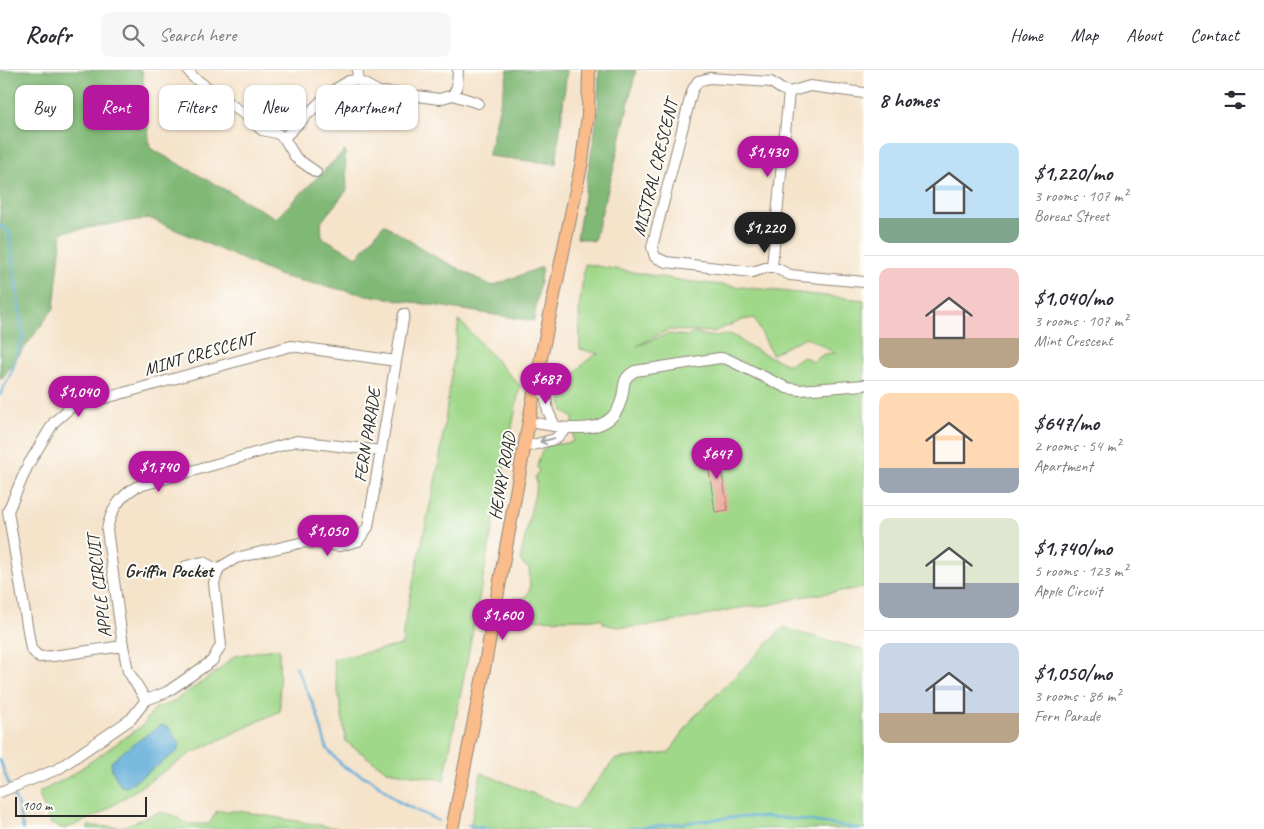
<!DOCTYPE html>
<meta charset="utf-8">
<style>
body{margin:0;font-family:Caveat,sans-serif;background:#f7f7f7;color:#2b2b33;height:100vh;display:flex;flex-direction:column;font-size:19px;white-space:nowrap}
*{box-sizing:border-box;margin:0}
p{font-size:16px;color:#7c7c81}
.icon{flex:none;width:28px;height:28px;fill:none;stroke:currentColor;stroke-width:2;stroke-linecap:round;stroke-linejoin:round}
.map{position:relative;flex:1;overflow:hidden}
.drawer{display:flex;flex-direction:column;background:#fff;width:400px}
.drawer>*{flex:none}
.top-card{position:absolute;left:15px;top:15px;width:475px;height:45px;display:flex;gap:10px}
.scale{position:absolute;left:15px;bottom:12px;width:132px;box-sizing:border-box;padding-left:5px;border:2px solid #2b2b2b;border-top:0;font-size:14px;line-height:18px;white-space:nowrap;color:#2b2b2b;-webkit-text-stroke:4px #fdfcf7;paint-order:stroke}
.price{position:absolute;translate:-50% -42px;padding:0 11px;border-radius:18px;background:#b5179e;color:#fff;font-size:16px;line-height:32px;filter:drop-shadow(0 1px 2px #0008)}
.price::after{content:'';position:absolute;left:50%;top:30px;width:15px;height:11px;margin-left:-8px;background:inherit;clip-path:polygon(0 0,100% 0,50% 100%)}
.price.selected{background:#222;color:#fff}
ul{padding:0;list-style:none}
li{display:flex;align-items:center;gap:15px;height:125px;padding:0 15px}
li+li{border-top:1px solid #e1e1e2}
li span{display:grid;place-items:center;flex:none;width:140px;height:100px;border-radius:10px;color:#555}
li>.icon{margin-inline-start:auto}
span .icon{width:60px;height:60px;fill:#fffc;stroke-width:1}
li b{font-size:21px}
h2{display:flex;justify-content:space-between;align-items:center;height:60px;padding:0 15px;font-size:21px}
.pill{padding:0 18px;border-radius:10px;background:#fff;box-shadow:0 1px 4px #0004;font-size:18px;line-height:45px}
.pill.selected{background:#b5179e;color:#fff}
header{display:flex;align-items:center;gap:30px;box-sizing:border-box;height:70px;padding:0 25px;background:#fff;border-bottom:1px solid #e1e1e2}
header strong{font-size:24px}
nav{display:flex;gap:28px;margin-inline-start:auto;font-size:18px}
.search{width:350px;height:45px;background:#f7f7f7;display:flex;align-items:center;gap:12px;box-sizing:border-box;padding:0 18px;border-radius:10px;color:#7c7c81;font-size:19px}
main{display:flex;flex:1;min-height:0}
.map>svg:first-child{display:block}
.green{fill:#a0d88a;stroke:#66825a;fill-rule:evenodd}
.forest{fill:#80b876;stroke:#567250}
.water{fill:#60add9;stroke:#466c82}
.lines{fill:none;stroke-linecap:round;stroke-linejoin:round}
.stream{stroke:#60add9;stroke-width:2.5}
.building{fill:#eea295}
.minor-casing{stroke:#90877a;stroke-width:12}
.major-casing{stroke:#90877a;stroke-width:14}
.minor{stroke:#fff;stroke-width:10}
.major{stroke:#f9bc8a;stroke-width:12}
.oneway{stroke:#a0a0a0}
.labels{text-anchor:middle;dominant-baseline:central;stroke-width:4;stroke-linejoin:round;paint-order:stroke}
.street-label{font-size:18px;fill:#2b2b2b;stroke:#fdfcf7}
.neighbourhood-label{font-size:19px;font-weight:bold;fill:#2b2b2b;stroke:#fdfcf7}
</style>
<header>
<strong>Roofr</strong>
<div class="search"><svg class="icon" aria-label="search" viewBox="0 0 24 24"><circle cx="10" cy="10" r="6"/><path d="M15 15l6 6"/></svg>Search here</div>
<nav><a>Home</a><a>Map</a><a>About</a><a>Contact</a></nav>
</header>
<main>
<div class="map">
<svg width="864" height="759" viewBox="0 0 864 759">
<rect width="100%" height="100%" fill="#fdfcf7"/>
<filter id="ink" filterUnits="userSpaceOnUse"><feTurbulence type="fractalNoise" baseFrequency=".02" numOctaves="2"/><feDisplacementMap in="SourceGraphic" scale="10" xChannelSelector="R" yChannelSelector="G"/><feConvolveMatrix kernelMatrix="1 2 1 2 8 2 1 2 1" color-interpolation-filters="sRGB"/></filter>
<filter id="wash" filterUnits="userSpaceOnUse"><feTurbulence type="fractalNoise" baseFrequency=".0096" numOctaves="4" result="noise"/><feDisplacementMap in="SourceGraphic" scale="20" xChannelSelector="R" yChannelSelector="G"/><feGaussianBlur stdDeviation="1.12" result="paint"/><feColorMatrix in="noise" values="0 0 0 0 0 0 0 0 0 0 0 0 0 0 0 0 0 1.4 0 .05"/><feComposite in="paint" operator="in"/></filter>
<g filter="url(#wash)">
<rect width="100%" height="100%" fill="#f5e3ca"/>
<path class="green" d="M585,194L685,211L864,230V517C845,521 826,523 807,526C795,528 782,532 770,535C762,536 754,536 747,537C714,541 630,567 603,553L602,549L509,550L508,547L513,528L526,527L530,519L529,498L525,496L520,490L537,413L535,408L539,400L537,397C543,368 549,377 573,372V348L563,341C562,334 560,327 563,320C567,309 588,286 599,284L580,279L579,238ZM754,248L772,284L806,267L835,283L824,284L812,292L807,288L801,287L791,294H786C773,288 760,282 748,276C742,273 739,267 732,265C723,262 717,267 710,266C701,266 696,259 688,266L668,264L637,276L668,260L713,262L743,250Z
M459,250L520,316L444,710L387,701L346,672L333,589L402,575L403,560L439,393Z
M784,557L796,562L864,580V759H470L481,703L574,740L615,689L669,683L692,649Z
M279,578L280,641L190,684L100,744L65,759L51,754L38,723L70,706L143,655L155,638L171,633L218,601L234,586Z
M217,741H238L343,759H88V756L122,757L159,742L173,745L188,754H209Z"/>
<path class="forest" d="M0,0H142L150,78L276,148L345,80L347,120L321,152L322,167L357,187L384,154L432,185L492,216L542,197L534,251L361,224L280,206L149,148L62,162L54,238L2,308L0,309Z
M508,0H567L556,94L488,86Z
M599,0H636L614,97L594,171L577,168L598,43Z"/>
<path class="water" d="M161,655L169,658L180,675L178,681L127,717L121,716L112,700L111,692L125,680Z"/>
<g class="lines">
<path class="stream" d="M0,155L9,162L23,266L12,301L0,325
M296,597L317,643L327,679L344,697L372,710L399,732L439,751
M0,690L9,715
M11,720L17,733L23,759
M468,755L488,759
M617,759C658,758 698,750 739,747C780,745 820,752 860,759"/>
</g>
<g id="blocks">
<path class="building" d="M718,378L728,440L715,442L706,380Z"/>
</g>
</g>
<g filter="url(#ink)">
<use href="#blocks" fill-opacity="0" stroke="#90877a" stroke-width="1"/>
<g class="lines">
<defs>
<path id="minor" d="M188,0L193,7L248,47L262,60L276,63L284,68L296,88L316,102
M357,10L358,0
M864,23L810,16L789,22L781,19L771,12L710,8L698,11L692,21L652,177L655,187L666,192L752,202L772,196L790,205L864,212
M453,25L478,33
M284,68L329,23L349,11L357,10L379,22L396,23L439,29L453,25L457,17L458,0
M772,196L789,22
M536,312L546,328L548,341L555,356
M529,352C561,357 613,371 622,327C625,314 622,308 635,301L720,288L727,289L787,318L800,320L864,315
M525,377L555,369L567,358
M186,496L203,492L218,500
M123,576L53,586L39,587L31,579L8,441L28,395L54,352L70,338L291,276L396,291
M146,630L167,622L212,591L221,575L214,513L219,498L236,488L304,472L340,476L358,471L368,457L404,244
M146,630L128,601L123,576L107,460C110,442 120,426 136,417L297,371L381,381
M0,722L58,699L131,649L146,630"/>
<path id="major" d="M452,759L481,616L536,312L582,91L588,45L589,0"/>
</defs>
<use href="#minor" class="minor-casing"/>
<use href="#major" class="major-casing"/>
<use href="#minor" class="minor"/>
<use href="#major" class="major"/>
</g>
<defs><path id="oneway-shaft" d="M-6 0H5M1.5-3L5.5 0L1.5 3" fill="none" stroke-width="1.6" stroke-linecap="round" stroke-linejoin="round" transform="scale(1.25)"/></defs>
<use class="oneway" href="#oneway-shaft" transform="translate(547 370) rotate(167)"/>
</g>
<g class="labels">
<g class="street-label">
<text transform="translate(655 98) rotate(-76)">MISTRAL CRESCENT</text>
<text transform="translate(199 284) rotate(-16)">MINT CRESCENT</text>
<text transform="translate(367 365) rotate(-81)">FERN PARADE</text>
<text transform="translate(502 406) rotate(-80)">HENRY ROAD</text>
<text transform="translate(99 516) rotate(-97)">APPLE CIRCUIT</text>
</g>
<g class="neighbourhood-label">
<text x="169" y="501">Griffin Pocket</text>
</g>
</g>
</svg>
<div class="scale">100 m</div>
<b class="price" style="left:768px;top:108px">$1,430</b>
<b class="price selected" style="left:765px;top:184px">$1,220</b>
<b class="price" style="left:546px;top:335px">$687</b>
<b class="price" style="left:79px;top:348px">$1,040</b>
<b class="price" style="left:717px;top:410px">$647</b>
<b class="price" style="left:159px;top:423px">$1,740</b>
<b class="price" style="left:328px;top:487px">$1,050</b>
<b class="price" style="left:503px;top:571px">$1,600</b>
<div class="top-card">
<a class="pill">Buy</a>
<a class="pill selected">Rent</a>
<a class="pill">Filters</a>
<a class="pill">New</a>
<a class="pill">Apartment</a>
</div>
</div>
<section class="drawer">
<h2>8 homes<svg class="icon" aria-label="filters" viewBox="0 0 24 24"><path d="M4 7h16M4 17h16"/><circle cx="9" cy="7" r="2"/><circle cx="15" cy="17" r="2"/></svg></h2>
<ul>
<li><span style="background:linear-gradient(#bfe0f5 75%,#7fa58c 0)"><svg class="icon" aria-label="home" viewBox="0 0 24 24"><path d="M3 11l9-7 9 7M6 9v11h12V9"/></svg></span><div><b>$1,220/mo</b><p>3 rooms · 107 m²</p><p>Boreas Street</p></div></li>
<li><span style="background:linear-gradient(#f6c9c9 70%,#b9a48a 0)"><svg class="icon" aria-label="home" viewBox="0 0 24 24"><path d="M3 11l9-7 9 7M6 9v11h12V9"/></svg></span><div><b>$1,040/mo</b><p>3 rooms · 107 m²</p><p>Mint Crescent</p></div></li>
<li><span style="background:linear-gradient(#ffd9b3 75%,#9aa5b1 0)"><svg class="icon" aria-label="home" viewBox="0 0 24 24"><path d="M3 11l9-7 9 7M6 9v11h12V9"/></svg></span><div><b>$647/mo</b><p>2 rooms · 54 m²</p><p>Apartment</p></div></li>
<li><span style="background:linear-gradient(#dfe7d0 65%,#9aa5b1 0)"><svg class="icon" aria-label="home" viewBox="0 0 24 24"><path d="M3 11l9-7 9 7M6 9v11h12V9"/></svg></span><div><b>$1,740/mo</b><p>5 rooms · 123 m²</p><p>Apple Circuit</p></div></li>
<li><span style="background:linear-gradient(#c9d6e8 70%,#b9a48a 0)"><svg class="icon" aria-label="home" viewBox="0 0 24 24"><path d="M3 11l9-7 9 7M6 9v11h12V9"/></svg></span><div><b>$1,050/mo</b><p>3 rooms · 86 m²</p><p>Fern Parade</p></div></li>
</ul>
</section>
</main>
